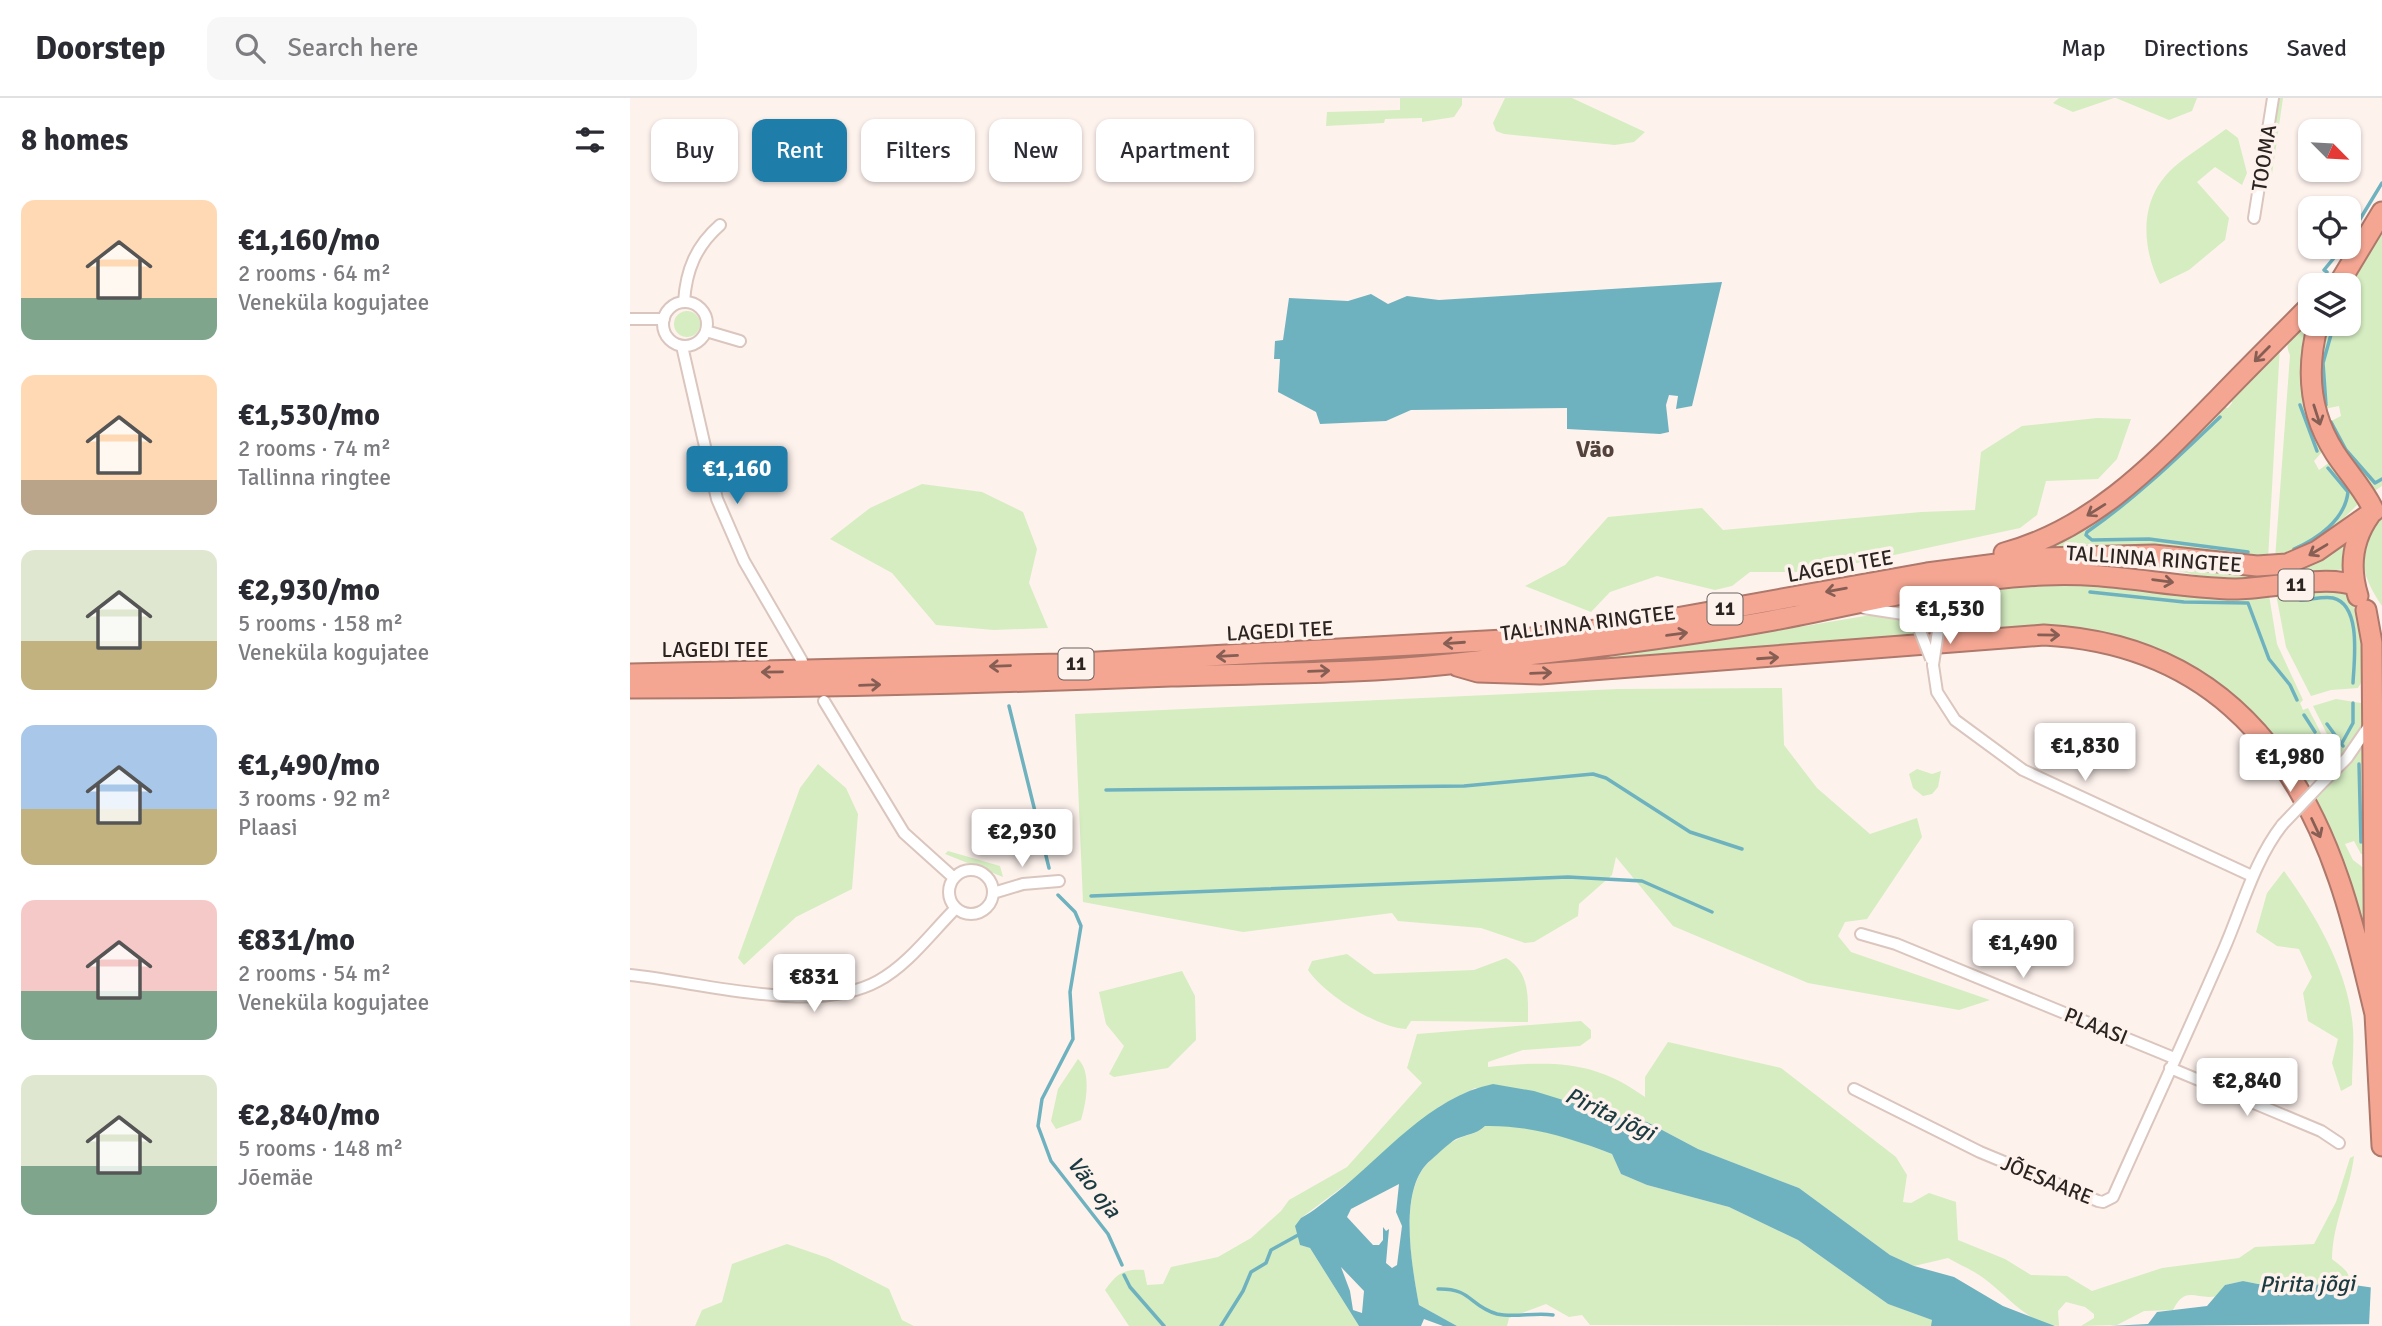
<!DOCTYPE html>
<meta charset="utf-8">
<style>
body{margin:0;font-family:Signika,sans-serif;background:#f7f7f7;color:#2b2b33;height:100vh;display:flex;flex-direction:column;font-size:26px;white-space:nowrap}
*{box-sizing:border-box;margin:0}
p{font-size:23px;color:#7c7c81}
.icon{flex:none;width:38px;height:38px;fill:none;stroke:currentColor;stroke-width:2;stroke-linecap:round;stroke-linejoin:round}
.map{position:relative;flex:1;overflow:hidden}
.drawer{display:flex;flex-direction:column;background:#fff;width:630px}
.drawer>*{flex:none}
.guide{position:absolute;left:21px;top:21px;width:665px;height:63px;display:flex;gap:14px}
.needle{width:46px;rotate:114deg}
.fabs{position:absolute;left:1668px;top:21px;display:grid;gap:14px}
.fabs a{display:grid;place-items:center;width:63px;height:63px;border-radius:14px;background:#fff;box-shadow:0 2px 5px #0004;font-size:35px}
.price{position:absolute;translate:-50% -60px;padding:0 16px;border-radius:7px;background:#fff;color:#222;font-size:23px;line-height:46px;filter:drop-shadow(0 2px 4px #0008)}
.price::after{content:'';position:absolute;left:50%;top:42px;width:21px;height:16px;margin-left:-10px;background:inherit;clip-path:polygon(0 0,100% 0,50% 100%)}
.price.selected{background:#1f7daa;color:#fff}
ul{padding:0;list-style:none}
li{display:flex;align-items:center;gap:21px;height:175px;padding:0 21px}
li span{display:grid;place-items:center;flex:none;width:196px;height:140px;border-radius:14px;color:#555}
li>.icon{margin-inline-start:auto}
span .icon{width:84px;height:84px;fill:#fffc;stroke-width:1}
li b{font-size:30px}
h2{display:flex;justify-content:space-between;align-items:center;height:84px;padding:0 21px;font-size:30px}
.pill{padding:0 24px;border-radius:14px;background:#fff;box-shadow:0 2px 5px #0004;font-size:24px;line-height:63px}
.pill.selected{background:#1f7daa;color:#fff}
header{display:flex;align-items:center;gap:42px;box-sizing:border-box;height:98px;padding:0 35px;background:#fff;border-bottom:2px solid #e1e1e2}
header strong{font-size:33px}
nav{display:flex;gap:38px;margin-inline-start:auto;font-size:24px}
.search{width:490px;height:63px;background:#f7f7f7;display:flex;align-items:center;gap:18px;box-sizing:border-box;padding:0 24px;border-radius:14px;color:#7c7c81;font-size:26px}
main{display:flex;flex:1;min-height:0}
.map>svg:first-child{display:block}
.green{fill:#d5edc1}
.water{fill:#6fb2bf;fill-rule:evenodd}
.pier{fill:#fef2ed}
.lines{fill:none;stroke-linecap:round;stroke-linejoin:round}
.stream{stroke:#6fb2bf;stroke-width:3.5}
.street-casing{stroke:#dac6be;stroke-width:14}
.highway-casing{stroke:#ae786b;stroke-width:23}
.street{stroke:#fff;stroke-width:10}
.highway{stroke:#f4a693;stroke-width:19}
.street-bridge-casing{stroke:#dac6be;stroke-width:14;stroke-linecap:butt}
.street-bridge{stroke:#fff;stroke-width:10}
.oneway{stroke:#865e54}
.labels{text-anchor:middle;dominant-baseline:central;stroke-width:7;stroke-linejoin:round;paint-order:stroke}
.shield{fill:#fef2ed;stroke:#6b625e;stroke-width:2}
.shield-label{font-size:19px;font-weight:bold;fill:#2c2421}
.street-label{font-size:21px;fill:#2c2421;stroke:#fef2ed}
.water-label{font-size:23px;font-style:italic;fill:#1a3b41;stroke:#fef2ed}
.quarter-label{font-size:24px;font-weight:bold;fill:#54433d;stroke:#fef2ed}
</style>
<header>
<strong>Doorstep</strong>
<div class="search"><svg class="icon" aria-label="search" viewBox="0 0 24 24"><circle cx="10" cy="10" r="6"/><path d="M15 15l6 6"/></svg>Search here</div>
<nav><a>Map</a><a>Directions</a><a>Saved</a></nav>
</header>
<main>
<section class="drawer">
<h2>8 homes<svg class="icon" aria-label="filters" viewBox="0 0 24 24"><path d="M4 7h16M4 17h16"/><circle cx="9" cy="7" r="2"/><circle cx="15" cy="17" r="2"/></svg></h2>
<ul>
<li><span style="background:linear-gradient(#ffd9b3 70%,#7fa58c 0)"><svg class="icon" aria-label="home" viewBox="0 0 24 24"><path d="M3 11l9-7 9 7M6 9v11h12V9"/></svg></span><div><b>€1,160/mo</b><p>2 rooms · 64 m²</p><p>Veneküla kogujatee</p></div></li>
<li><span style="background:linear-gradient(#ffd9b3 75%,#b9a48a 0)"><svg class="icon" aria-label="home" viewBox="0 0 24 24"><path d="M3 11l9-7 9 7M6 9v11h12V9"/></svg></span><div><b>€1,530/mo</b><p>2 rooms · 74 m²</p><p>Tallinna ringtee</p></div></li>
<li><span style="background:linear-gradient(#dfe7d0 65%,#c2b280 0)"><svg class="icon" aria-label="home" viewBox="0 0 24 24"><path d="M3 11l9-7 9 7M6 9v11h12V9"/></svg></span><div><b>€2,930/mo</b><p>5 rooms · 158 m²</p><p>Veneküla kogujatee</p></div></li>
<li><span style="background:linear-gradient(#a9c7e8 60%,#c2b280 0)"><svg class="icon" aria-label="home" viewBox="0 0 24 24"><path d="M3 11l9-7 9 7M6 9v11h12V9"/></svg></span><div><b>€1,490/mo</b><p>3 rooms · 92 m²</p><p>Plaasi</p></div></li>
<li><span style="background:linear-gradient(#f6c9c9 65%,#7fa58c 0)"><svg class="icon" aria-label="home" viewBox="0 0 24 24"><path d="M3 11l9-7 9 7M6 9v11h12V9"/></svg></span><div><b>€831/mo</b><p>2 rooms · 54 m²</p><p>Veneküla kogujatee</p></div></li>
<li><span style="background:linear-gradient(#dfe7d0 65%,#7fa58c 0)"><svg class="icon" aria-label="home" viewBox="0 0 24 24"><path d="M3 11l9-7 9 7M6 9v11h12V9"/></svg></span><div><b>€2,840/mo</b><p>5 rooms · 148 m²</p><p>Jõemäe</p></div></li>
</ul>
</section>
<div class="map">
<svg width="1752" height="1228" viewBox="0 0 1752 1228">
<rect width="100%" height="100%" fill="#fef2ed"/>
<path class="green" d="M770,0H832V7L824,19L792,24V20L755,21L754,25L696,28L697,14L770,12Z
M875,0H942L1015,34L1004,44L985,47L874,36L866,33L863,25Z
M1429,0H1484L1443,14L1423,5Z
M1486,0H1567L1562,13L1539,22Z
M1649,0H1653L1642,76L1639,58Z
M1596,31L1608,40L1617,75L1612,87L1585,69L1567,84L1599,120L1595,142L1559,172L1530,186C1511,148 1509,101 1543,70C1559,56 1579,44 1596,31Z
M1752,135V388L1743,394L1721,367L1699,324L1711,318L1709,308L1694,311L1686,270L1697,226H1718V187Z
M44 226a13 13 0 1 1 26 0a13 13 0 1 1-26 0Z
M1680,218L1693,353L1684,363L1689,372L1700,364L1731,403L1691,443L1645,461L1660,257C1651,239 1668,229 1680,218Z
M1650,247L1638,461L1391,455L1591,309L1598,310L1602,305L1601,300Z
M1467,320L1501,321L1487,361L1468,381L1416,383L1407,417L1390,430L1185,474H1120L1102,488L1085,492L1027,478L980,494L961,514L895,488L935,467L978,419L1072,410L1093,432L1291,414L1345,412L1351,354L1392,328Z
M292,386L352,394L393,414L407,451L399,485L418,530L364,532L306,527L262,475L200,441L240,410Z
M1752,417V508C1730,476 1724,450 1752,417Z
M1719,440L1716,471L1622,481L1571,478L1523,468L1524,465L1597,472Z
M1443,485L1639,497L1647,546L1673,602L1670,605L1673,612L1678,610C1698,649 1707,656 1672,690L1564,571L1530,553L1479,536L1438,530L1408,529L1311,538C1325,487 1400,487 1443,485Z
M1709,492C1733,503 1743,569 1728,590L1701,592L1681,598L1656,549L1646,496Z
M1247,516C1265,519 1282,521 1288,541L931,568L897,567L1078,544Z
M1152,590L1154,647L1187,690L1240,736L1287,720L1292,739L1237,821L1215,824L1208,838L1221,854L1360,902L1329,912L1178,885L1043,828L986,759L982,777L949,806L948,818L904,844L895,845L851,830L768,823L762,815L613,834L453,804L445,616L988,591Z
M1706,601L1731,605C1741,630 1712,657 1697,673L1703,648L1683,608Z
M1734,647L1739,757L1731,756L1724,743L1715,746L1723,762L1735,771L1740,870L1681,706Z
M188,666L216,690L228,716L222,791L166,819L114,867L108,860L170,690Z
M1287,671L1302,676L1311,673L1308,689L1302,696L1293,698L1283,690L1279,676Z
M318,753L370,768L373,779L315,756Z
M1654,773C1684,814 1716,869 1722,921C1725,942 1722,966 1722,987L1711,993L1702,965L1708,941L1678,923L1673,895L1682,879L1669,851L1647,848L1626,834L1637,795Z
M717,856L744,876L844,872L876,860C900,874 898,899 898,924L781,923L776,931C746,929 695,897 678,872L682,863Z
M552,873L565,898L566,942L538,970L484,979L479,976L494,948L476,926L469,894Z
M951,923L961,932V940L950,948L893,952L858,964V969C920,963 963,961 1015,999V979L1038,944L1151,970L1266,1059L1277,1077L1273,1104L1281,1105L1299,1095L1326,1104L1328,1142L1375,1161L1401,1177L1437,1178L1462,1193L1532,1170L1609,1160L1625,1149L1684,1146L1706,1104L1720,1060L1724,1058C1720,1093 1702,1126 1702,1161C1710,1168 1723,1174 1718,1187L1628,1186L1613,1183L1595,1187L1588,1198C1566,1203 1556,1186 1543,1212L1514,1213L1487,1227L1451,1228L1464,1220V1216L1455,1209L1436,1204L1428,1213L1429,1228C1398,1226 1379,1199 1356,1182C1345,1173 1330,1167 1318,1160L1284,1168L1260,1157L1169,1090L1068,1051L1017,1024L845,990L810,1008L738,1070L671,1120L670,1147L680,1150L729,1228H499L475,1192C487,1175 494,1171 514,1172L517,1187L533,1186L541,1169L588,1159L621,1140L651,1113L659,1102L717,1069L792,985L777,970L787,936Z
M448,961C462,974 456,1005 451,1022L426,1031L421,1023L428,991Z
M881,1027L931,1037L982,1056L991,1076L1017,1087L1099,1109L1168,1142L1258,1206L1302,1222L1304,1228L960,1227L952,1217L939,1219L916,1206L879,1220L877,1228H827L789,1207C782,1170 767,1090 801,1062C808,1055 817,1046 826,1042C837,1036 845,1037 855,1028Z
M157,1146L198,1160L259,1191L272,1222L284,1228H65L72,1212L92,1204L102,1166Z"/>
<path class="water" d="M1092,184L1062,308L1046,311L1048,298L1039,297L1036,307L1039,334L1030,336L937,331V310L781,312L756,323L690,326L686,314L648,294L650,261H644L645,243L653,242L659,200L718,203L741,196L758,206L777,198L809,202Z
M863,986L904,993L988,1019L1017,1024L1068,1051L1169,1090L1260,1157L1284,1168L1324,1179L1373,1208L1425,1228H1301L1302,1222L1258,1206L1168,1142L1099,1109L1017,1087L991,1076L982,1056C940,1040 900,1027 855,1028C845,1037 837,1036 826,1041C818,1046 809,1055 801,1062C767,1089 782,1169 789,1207L827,1228H813L794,1221L791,1228H729L680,1150L670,1147L665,1128L671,1120C684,1113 694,1104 706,1095C755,1057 799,999 863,986ZM769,1086L766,1114L772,1128L767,1167L762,1170L756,1165L759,1131L756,1133L753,1129V1142L749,1147H743L717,1119L721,1111ZM711,1169L734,1193L732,1215L723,1212L720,1193Z
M1613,1183L1628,1186L1724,1187L1752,1191V1226L1480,1228L1518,1226L1527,1214L1577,1208L1595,1187Z"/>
<path class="pier" d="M1741,1185L1752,1188V1228H1739Z"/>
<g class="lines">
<path class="stream" d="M1718,141L1752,85
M1697,174L1694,172L1713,149
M1718,199L1719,192
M1670,307L1687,353
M1696,307L1693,265L1704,226
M1590,319C1547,360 1506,400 1457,434L1456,437L1462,442L1519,441L1618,454
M1701,324L1716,352L1745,385L1752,381
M1664,451C1687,441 1715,422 1718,394L1698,370
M1460,494L1554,504L1618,505L1639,561L1660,587L1667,602
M1668,499L1670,502C1680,502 1693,498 1703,500C1732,507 1724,563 1723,585
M379,608L419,770
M1674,617L1685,634
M1697,626L1713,648
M1712,645L1723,625V605
M1729,666L1731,744
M476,692L834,688L963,676L976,680L1060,734L1112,751
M428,797L445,814L451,828L440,894L443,941L412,1001L408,1028L421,1063L478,1136L492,1167
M461,798L938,779L1012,783L1082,814
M494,1177L500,1189L534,1228
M808,1191C842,1190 839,1208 867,1216C884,1220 905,1214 923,1217
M591,1228L613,1193L621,1174L636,1165L641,1152L670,1136"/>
<defs>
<path id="street" d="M1624,120L1643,0
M54,204C56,172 66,148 90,127
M33 226a22 22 0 1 1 44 0a22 22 0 1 1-44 0Z
M0,221H34
M76,233L110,243
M52,248L87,401L114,463L172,563
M1234,510L1273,516L1288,528
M1309,526L1326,505L1355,488
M1303,567L1307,594L1325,622L1393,672L1622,778
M194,603L274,735L324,780
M1690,687L1717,660L1739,628
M319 794a22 22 0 1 1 44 0a22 22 0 1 1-44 0Z
M363,795L393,786L429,783
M1231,836L1266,846L1544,960
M0,877C72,884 185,918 248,883C278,867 302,834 326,810
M1540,970L1691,1033L1709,1045
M1224,991L1350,1054L1468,1103L1473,1104L1483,1099C1520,1016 1558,934 1594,851C1612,810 1624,763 1652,727"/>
<path id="highway" d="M1708,187L1752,114
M1688,226C1676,271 1679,315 1705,355C1718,375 1734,391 1744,413
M1374,455C1464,431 1526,364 1589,300C1619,269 1649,239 1680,208
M1728,498C1719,469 1722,442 1740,417
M1736,512L1742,545L1745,916L1752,1048
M827,568L848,574L910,576L1414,537C1569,545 1660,638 1709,782C1724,825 1734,871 1745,916
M0,576L431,566L892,541L1007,527L1297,475L1413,460L1524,457L1627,468L1657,466L1687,453L1744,413
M0,590C180,590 360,585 541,578C633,575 727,576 819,566C926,554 1034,542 1139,523C1230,506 1321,481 1414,477C1479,473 1541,490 1605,491C1637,491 1700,476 1725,488"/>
</defs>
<use href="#street" class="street-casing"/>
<use href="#highway" class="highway-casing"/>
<use href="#street" class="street"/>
<use href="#highway" class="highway"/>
<defs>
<path id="street-bridge" d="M1288,528L1301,561
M1303,567L1309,526
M1652,727L1690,687"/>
</defs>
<use href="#street-bridge" class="street-bridge-casing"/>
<use href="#street-bridge" class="street-bridge"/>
</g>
<defs><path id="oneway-shaft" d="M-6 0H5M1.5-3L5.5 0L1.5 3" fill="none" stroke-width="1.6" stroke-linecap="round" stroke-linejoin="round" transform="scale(1.75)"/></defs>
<g class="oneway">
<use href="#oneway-shaft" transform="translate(1632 256) rotate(135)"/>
<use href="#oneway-shaft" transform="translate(1687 317) rotate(72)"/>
<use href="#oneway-shaft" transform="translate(1466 412) rotate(148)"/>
<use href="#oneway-shaft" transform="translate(1688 452) rotate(149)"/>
<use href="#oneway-shaft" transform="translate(1533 483) rotate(8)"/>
<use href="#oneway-shaft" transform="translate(1206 492) rotate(170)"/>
<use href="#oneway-shaft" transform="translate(1047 536) rotate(-8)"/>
<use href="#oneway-shaft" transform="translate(1419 537) rotate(1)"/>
<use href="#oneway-shaft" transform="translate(824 545) rotate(176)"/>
<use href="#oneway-shaft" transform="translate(597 558) rotate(177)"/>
<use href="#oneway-shaft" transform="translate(1138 560) rotate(-4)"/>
<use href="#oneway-shaft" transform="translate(370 568) rotate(178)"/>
<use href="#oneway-shaft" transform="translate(689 573) rotate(-2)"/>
<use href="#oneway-shaft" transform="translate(142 574) rotate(179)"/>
<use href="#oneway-shaft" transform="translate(911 575) rotate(-2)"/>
<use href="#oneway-shaft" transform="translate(240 587) rotate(-2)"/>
<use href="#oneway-shaft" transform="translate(1686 730) rotate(65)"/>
</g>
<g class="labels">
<g class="shield">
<rect x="1648.5" y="471.5" width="35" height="31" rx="5"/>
<rect x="1077.5" y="495.5" width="35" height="31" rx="5"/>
<rect x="428.5" y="550.5" width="35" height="31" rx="5"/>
</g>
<g class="shield-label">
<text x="1666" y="487">11</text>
<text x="1095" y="511">11</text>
<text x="446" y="566">11</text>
</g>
<g class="street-label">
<text transform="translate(1634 60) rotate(-81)">TOOMA</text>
<text transform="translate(1524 461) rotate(4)">TALLINNA RINGTEE</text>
<text transform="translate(1210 468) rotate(-10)">LAGEDI TEE</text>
<text transform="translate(958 525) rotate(-7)">TALLINNA RINGTEE</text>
<text transform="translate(650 533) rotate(-3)">LAGEDI TEE</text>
<text x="85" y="552">LAGEDI TEE</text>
<text transform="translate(1466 928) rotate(22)">PLAASI</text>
<text transform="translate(1417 1082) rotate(22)">JÕESAARE</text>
</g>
<g class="water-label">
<text transform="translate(980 1016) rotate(25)">Pirita jõgi</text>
<text transform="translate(464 1089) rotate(52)">Väo oja</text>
<text transform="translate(1677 1186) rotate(-1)">Pirita jõgi</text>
</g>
<g class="quarter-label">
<text x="965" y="351">Väo</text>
</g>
</g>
</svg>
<div class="fabs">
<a><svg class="needle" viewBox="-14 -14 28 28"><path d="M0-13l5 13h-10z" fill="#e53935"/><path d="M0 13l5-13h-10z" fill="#7c7c81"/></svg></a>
<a><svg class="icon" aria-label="locate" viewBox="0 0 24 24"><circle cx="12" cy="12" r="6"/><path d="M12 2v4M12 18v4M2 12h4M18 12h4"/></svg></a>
<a><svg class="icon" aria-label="layers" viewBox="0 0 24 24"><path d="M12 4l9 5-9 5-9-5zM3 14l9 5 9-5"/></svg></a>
</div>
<b class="price selected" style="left:107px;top:408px">€1,160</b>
<b class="price" style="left:1320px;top:548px">€1,530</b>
<b class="price" style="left:1455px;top:685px">€1,830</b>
<b class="price" style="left:1660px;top:696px">€1,980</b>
<b class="price" style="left:392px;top:771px">€2,930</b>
<b class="price" style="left:1393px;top:882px">€1,490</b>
<b class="price" style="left:184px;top:916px">€831</b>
<b class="price" style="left:1617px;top:1020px">€2,840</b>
<div class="guide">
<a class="pill">Buy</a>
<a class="pill selected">Rent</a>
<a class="pill">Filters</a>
<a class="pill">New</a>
<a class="pill">Apartment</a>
</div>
</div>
</main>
